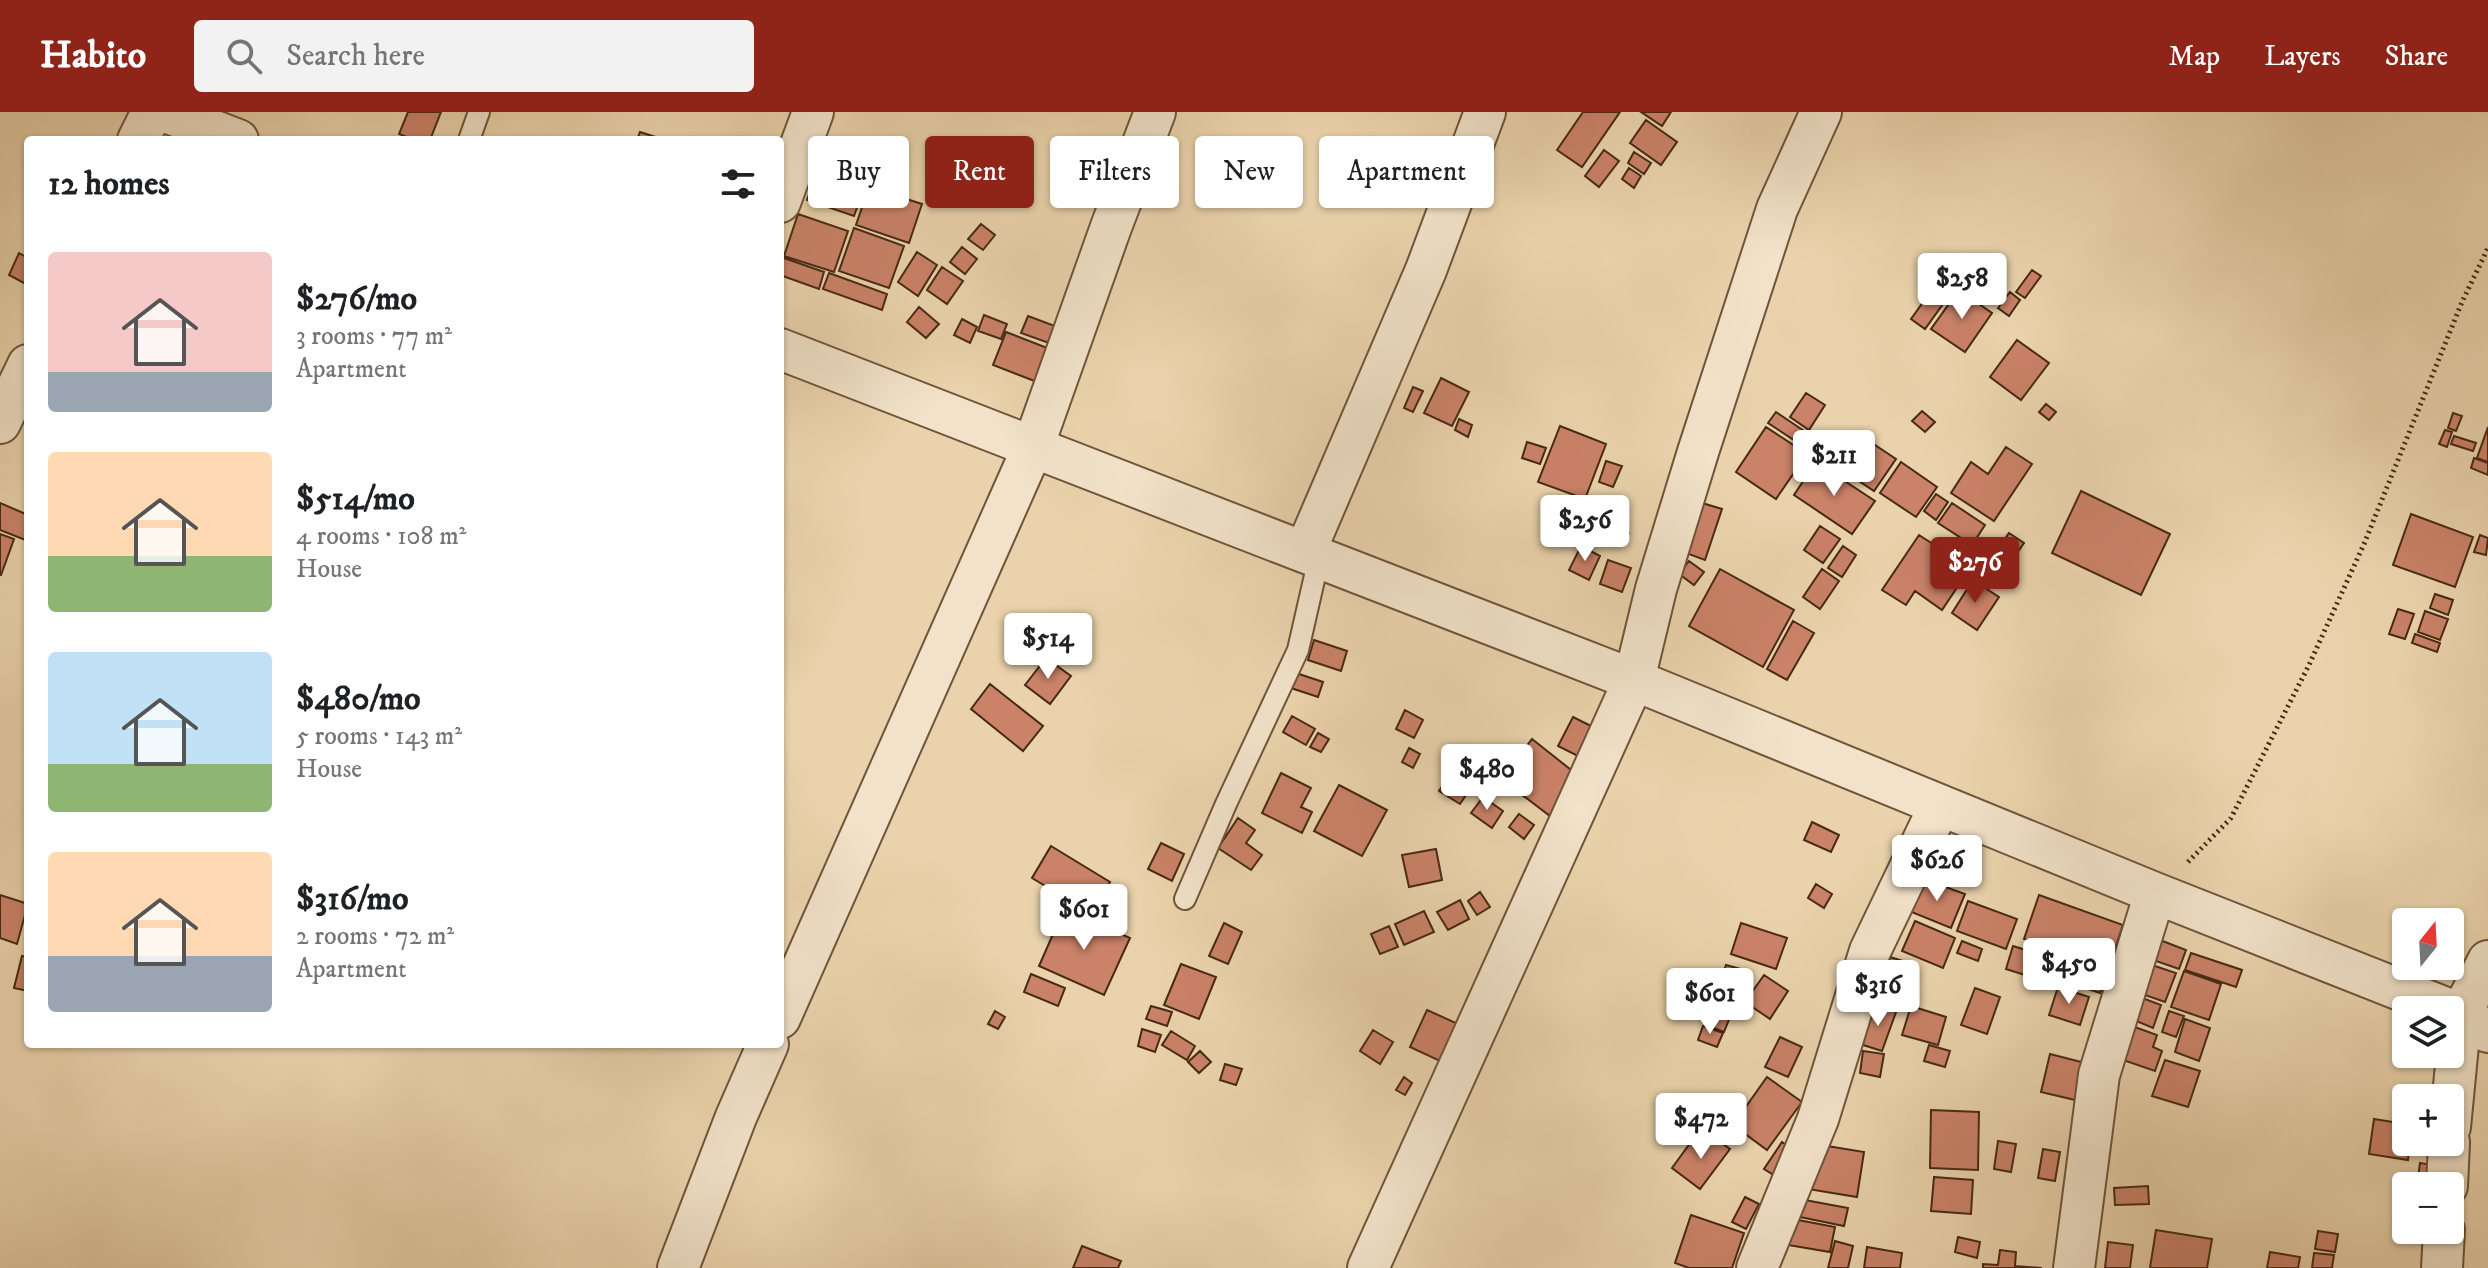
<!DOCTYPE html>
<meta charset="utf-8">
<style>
body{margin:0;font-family:"IM FELL DW Pica",serif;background:#f2f2f2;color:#202124;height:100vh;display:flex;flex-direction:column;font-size:30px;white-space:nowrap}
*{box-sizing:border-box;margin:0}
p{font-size:26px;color:#757577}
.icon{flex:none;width:44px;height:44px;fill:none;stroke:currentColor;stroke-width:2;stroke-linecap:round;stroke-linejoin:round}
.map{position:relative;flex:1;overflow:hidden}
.panel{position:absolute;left:24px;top:24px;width:760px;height:912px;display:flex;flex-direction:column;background:#fff;border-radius:8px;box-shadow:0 2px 6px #0004}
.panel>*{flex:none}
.hud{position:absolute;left:808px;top:24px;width:760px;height:72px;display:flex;gap:16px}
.needle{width:52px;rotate:18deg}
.buttons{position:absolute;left:2392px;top:796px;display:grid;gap:16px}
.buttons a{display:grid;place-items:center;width:72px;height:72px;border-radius:8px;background:#fff;box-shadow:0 2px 6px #0004;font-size:40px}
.price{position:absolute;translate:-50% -68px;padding:0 18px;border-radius:8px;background:#fff;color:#222;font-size:26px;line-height:52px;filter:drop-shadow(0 2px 4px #0008)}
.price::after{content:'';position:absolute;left:50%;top:48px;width:24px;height:18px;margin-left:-12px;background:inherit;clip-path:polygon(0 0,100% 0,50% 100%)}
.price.on{background:#8f2418;color:#fff}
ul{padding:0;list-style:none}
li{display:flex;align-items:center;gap:24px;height:200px;padding:0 24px}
li span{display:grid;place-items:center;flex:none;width:224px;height:160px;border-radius:8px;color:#555}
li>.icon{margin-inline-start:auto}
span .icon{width:96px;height:96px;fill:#fffc;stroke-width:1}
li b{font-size:34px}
h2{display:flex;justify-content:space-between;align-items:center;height:96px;padding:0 24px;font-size:34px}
.tag{padding:0 28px;border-radius:8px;background:#fff;box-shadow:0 2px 6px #0004;font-size:28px;line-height:72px}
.tag.on{background:#8f2418;color:#fff}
header{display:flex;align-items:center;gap:48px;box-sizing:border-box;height:112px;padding:0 40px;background:#8f2418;color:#fff}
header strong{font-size:38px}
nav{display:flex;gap:44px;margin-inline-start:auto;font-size:28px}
.search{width:560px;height:72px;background:#f2f2f2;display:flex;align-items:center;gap:20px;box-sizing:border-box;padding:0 28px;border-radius:8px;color:#757577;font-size:30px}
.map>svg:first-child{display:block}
.building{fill:#ca8268;stroke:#472914;stroke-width:2}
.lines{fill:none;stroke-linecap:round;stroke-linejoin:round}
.service-casing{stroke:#70543a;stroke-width:24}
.minor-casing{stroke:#70543a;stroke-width:44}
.path{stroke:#472914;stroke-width:5;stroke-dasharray:2 4;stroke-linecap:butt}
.service{stroke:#f1e2c9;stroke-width:20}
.minor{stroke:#f1e2c9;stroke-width:40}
</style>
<header>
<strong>Habito</strong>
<div class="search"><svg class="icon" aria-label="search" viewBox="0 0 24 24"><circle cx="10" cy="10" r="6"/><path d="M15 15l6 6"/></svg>Search here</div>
<nav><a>Map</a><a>Layers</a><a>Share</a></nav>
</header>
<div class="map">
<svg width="2488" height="1156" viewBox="0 0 2488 1156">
<rect width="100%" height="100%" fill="#ead3ac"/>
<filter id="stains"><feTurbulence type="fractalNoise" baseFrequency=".0025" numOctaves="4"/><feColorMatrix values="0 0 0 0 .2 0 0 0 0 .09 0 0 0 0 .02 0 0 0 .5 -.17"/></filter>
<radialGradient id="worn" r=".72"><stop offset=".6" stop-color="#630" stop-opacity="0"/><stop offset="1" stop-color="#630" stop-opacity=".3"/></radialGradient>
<path class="building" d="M408,0H441L430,28H414L399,22Z
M1583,0H1620L1582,55L1557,38Z
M1641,0H1671L1662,14Z
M1646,8L1677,30L1661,53L1630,31Z
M640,20L665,28H637Z
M1604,38L1619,49L1599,75L1585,64Z
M1634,40L1651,51L1644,62L1628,51Z
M819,54L866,70L854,104L807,88Z
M1629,56L1641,64L1634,76L1622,67Z
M869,75L922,92L909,131L856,113Z
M798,102L848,119L834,160L784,144Z
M981,112L995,123L983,138L968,127Z
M854,116L904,134L889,176L839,159Z
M962,135L977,147L965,162L950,150Z
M917,140L937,153L918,184L898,170Z
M19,141L28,146V173L9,163Z
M781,145L824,160L819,177L780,163Z
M942,155L963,169L947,192L927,178Z
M1988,157L2005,168L1993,184L1977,173Z
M2032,158L2041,164L2025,186L2016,180Z
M829,161L887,182L882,198L823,177Z
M1939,168L1953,178L1925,217L1911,207Z
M1959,178L1992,201L1965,240L1931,217Z
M2010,180L2020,188L2009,204L1998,196Z
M919,195L939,212L926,226L907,210Z
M984,203L1007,212L1001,227L978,219Z
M1028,204L1055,214L1049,231L1021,221Z
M962,207L977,215L970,231L954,223Z
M1006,220L1050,237L1037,270L993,253Z
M2017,228L2049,251L2021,288L1990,265Z
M1441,266L1469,280L1452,314L1424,301Z
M1413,275L1423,279L1413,300L1404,296Z
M1806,281L1825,293L1809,318L1790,305Z
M2046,292L2056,300L2049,308L2039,300Z
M1922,299L1935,310L1925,320L1912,309Z
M1776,300L1816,327L1809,338L1768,311Z
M2453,301L2462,304L2456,319L2448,316Z
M1459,307L1472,313L1468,325L1455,318Z
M1560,314L1606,332L1585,387L1538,370Z
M1766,315L1807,342L1776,387L1736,360Z
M2488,315V350L2477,346Z
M2445,318L2452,320L2447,335L2439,332Z
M1860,323L1896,347L1874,379L1838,355Z
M2454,324L2476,331L2473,339L2451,332Z
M1527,330L1546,336L1540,352L1522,346Z
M2006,335L2032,352L1994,409L1951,381L1971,350L1988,362Z
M2474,346L2488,351V363L2471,356Z
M1606,349L1622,354L1613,375L1599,370Z
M1816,350L1875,389L1852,422L1794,383Z
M1901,350L1937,375L1916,405L1880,381Z
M2081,379L2170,422L2141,483L2052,441Z
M1936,382L1948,390L1936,408L1924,399Z
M0,391L28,403V429L0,418Z
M1702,391L1722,397L1705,448L1686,441Z
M1952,391L1985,413L1972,433L1938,411Z
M1619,400L1629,421L1611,429L1601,408Z
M2411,402L2473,425L2455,475L2393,453Z
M1820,414L1840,427L1823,451L1804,438Z
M2009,421L2024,431L2008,454L1993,444Z
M0,422L14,427L1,463H0Z
M1919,423L1970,456L1942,498L1915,479L1906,493L1882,478Z
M2480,423L2488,426L2486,443L2474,440Z
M1581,434L1600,444L1589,468L1569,458Z
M1843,434L1856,443L1842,465L1828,456Z
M1608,448L1631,456L1622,480L1600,472Z
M1689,449L1704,460L1694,473L1679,462Z
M1720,457L1794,498L1763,555L1689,514Z
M1822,457L1839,469L1820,497L1803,485Z
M1973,468L1999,485L1977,518L1952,501Z
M2435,482L2453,488L2448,503L2430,496Z
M2398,497L2414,502L2405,527L2389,522Z
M2425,499L2448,507L2440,528L2418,520Z
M1793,509L1814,521L1787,568L1767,557Z
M2415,522L2440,531L2437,540L2412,531Z
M1314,528L1347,539L1341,559L1308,548Z
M1046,546L1071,564L1050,592L1025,573Z
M1296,561L1323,570L1318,585L1291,576Z
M990,572L1043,614L1023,639L971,597Z
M1405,598L1423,608L1414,626L1396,617Z
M1292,604L1315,617L1306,633L1283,620Z
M1573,605L1595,616L1580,645L1558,634Z
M1318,621L1329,627L1321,640L1310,635Z
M1532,627L1580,665L1550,704L1501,667Z
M1409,636L1420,642L1413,656L1402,650Z
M1457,651L1478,665L1460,692L1439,679Z
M1281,661L1311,676L1301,695L1312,700L1302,721L1262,701Z
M1339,673L1387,698L1362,744L1314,719Z
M1483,685L1503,699L1492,716L1471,701Z
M1519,702L1534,713L1524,727L1509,715Z
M1238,706L1255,718L1246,731L1262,743L1251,758L1218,736Z
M1812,710L1839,723L1831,740L1804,728Z
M1161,731L1184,742L1172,769L1148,757Z
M1051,734L1110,770L1090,801L1032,766Z
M1436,737L1442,768L1409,775L1402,743Z
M1921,766L1965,782L1951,816L1909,799Z
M1816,772L1832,782L1824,796L1808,786Z
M1480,780L1490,795L1477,803L1468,789Z
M0,783L28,792L17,832L0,826Z
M2039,783L2123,813L2108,857L2024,827Z
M1460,788L1469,807L1448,818L1437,800Z
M1968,789L2017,807L2006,837L1957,819Z
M1064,797L1130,826L1104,883L1039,854Z
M1424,799L1434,820L1404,833L1395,812Z
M1915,809L1955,826L1943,856L1902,839Z
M1224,811L1242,820L1228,852L1209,844Z
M1741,811L1787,826L1776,857L1731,842Z
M1389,814L1398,835L1380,842L1371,822Z
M2160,828L2186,838L2179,857L2153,848Z
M1962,829L1982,837L1978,849L1957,841Z
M2013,834L2032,840L2025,863L2006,857Z
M2049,841L2074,850L2067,870L2042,862Z
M2191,841L2242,858L2236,875L2185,858Z
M22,844L28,845V879L14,876Z
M1890,845L1918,854L1913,871L1885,863Z
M1181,852L1216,865L1199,907L1164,893Z
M1726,853L1744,858L1736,882L1718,877Z
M2152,853L2176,861L2165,890L2142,882Z
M2184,859L2221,872L2209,908L2171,895Z
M2080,860L2105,868L2100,881L2076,873Z
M1031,862L1065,876L1058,894L1024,880Z
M1764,863L1788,879L1770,907L1745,890Z
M2058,875L2089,885L2080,913L2049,903Z
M1975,876L2000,885L1987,922L1961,913Z
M1717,883L1736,890L1724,920L1706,913Z
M2137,884L2161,893L2153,916L2129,906Z
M1873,892L1896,900L1882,939L1860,932Z
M1151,894L1172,900L1167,914L1146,907Z
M1911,894L1946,905L1938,933L1902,923Z
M1427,898L1458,912L1440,949L1410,935Z
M995,899L1005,905L998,917L988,912Z
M2169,899L2184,904L2176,925L2162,920Z
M2185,907L2210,916L2199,949L2175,940Z
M1703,914L1723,921L1717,935L1698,928Z
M2132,914L2157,923L2153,935L2162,939L2155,959L2120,947Z
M1142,917L1161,923L1155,940L1138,934Z
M1373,918L1393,930L1380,952L1360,939Z
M1171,919L1195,934L1187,948L1162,933Z
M1780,925L1802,935L1788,965L1765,955Z
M1929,933L1950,939L1945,955L1924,949Z
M1200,939L1211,950L1199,961L1188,950Z
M1863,939L1884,942L1880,965L1860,961Z
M2050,942L2085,951L2075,988L2041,980Z
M2165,948L2200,959L2188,995L2152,984Z
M1225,952L1242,957L1236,973L1220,968Z
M1404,965L1412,971L1405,983L1396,978Z
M1767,965L1802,990L1767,1038L1733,1013Z
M1931,998L1979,1000L1978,1058L1930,1056Z
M2374,1007L2406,1012V1030H2410L2408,1048L2369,1042Z
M1709,1022L1730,1037L1700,1077L1672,1056L1691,1030L1699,1036Z
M1998,1029L2016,1032L2011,1060L1994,1057Z
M1782,1030L1800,1042L1783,1069L1764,1057Z
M1815,1032L1864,1040L1857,1085L1808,1077Z
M2043,1037L2060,1040L2055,1069L2038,1066Z
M2420,1051L2440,1054L2437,1074H2417Z
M1934,1065L1973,1068L1971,1102L1931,1099Z
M2148,1074L2149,1092L2115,1093L2114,1076Z
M1745,1085L1759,1092L1746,1117L1732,1110Z
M1794,1086L1848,1096L1844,1114L1790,1103Z
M1691,1103L1744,1121L1732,1156H1689L1675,1151Z
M1793,1107L1835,1115L1830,1140L1788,1133Z
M2156,1118L2212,1127L2207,1156H2150Z
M2318,1119L2338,1122L2335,1140L2315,1137Z
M1958,1125L1980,1130L1977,1146L1955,1140Z
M1835,1129L1853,1134L1848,1156H1828Z
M2108,1130L2133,1133L2130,1156H2105Z
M1082,1134L1121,1149L1118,1156H1073Z
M1867,1135L1902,1141L1900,1156H1864Z
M2000,1138L2016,1140L2015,1154L2042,1156H1983V1152L1998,1153Z
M2270,1140L2300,1145L2298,1156H2267Z
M2314,1141L2334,1143L2332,1156H2312Z"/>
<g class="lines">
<defs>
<path id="service" d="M469,28L479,0
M1185,787L1226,692L1298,538L1319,446"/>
<path id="minor" d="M166,0L238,28
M138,28L152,0
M780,90L813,0
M780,237L1634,568L2155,781L2461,902L2488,920
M0,311L28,253
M1305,440L1426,158L1485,0
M780,906L1033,335L1111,115L1155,0
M2450,1015L2461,902L2488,849
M2447,1074L2449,1030
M678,1156L736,1005L768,932
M1368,1156L1634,568L1656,477L1698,340L1777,97L1821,0
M1757,1156L1818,1007L1870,839L1940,693
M2074,1156L2099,963L2155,781
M2442,1156L2444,1118"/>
</defs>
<use href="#service" class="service-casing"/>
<use href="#minor" class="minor-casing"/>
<path class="path" d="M2188,750L2231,706L2309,553L2364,432L2462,190L2488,136"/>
<use href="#service" class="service"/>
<use href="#minor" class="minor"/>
</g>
<rect width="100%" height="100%" filter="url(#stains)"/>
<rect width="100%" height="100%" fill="url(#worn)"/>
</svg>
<div class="buttons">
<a><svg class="needle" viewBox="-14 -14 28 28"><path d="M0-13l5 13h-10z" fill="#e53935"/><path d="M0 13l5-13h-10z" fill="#757577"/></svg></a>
<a><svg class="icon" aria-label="layers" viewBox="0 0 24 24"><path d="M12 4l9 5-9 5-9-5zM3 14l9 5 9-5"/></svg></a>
<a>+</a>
<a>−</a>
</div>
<b class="price" style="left:1962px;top:209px">$258</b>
<b class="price" style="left:1834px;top:386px">$211</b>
<b class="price" style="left:1585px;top:451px">$256</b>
<b class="price on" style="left:1975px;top:493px">$276</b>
<b class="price" style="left:1048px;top:569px">$514</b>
<b class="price" style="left:1487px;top:700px">$480</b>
<b class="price" style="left:1937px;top:791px">$626</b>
<b class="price" style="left:1084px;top:840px">$601</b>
<b class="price" style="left:2069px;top:894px">$450</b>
<b class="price" style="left:1878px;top:916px">$316</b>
<b class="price" style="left:1710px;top:924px">$601</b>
<b class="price" style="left:1701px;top:1049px">$472</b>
<div class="hud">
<a class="tag">Buy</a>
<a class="tag on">Rent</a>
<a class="tag">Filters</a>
<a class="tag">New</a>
<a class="tag">Apartment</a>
</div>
<section class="panel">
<h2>12 homes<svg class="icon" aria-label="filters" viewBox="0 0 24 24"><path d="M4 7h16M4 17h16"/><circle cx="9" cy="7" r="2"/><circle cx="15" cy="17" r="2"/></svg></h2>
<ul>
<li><span style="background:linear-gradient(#f6c9c9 75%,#9aa5b1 0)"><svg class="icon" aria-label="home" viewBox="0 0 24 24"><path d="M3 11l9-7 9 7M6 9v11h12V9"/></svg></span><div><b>$276/mo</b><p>3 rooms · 77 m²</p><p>Apartment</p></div></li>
<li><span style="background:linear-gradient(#ffd9b3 65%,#8fb573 0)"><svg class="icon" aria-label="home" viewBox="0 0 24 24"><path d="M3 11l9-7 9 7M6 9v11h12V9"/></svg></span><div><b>$514/mo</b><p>4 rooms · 108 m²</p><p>House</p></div></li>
<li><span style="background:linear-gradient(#bfe0f5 70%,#8fb573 0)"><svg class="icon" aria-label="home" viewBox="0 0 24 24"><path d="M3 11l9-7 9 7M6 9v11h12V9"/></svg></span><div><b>$480/mo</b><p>5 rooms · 143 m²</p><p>House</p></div></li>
<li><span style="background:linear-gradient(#ffd9b3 65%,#9aa5b1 0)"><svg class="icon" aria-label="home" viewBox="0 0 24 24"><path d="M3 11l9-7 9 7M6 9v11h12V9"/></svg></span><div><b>$316/mo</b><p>2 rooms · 72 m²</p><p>Apartment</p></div></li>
</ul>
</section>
</div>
